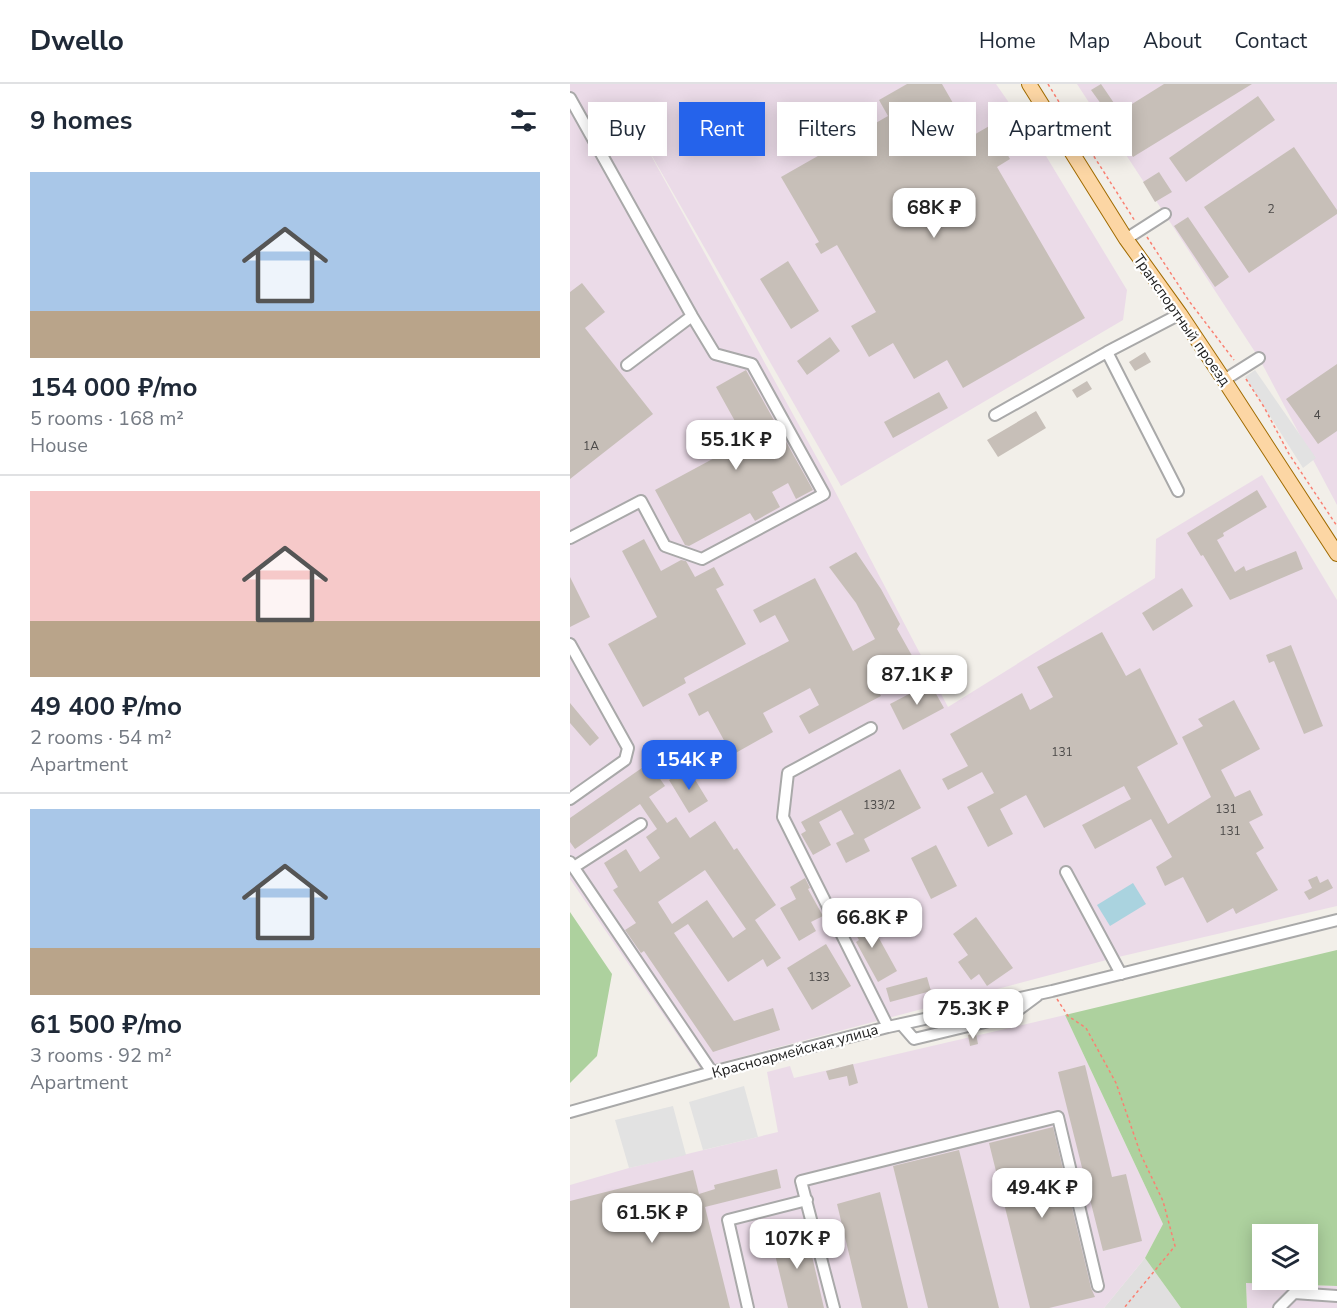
<!DOCTYPE html>
<meta charset="utf-8">
<style>
body{margin:0;font-family:"Nunito Sans",sans-serif;background:#f2f2f3;color:#1f2937;height:100vh;display:flex;flex-direction:column;font-size:22px;white-space:nowrap}
*{box-sizing:border-box;margin:0}
p{font-size:20px;color:#747a83}
.icon{flex:none;width:33px;height:33px;fill:none;stroke:currentColor;stroke-width:2;stroke-linecap:round;stroke-linejoin:round}
.map{position:relative;flex:1;overflow:hidden}
.sheet{display:flex;flex-direction:column;background:#fff;width:570px}
.sheet>*{flex:none}
.top-card{position:absolute;left:18px;top:18px;width:570px;height:54px;display:flex;gap:12px}
.fabs{position:absolute;left:682px;top:1140px;display:grid;gap:12px}
.fabs a{display:grid;place-items:center;width:66px;height:66px;border-radius:0px;background:#fff;box-shadow:0 3px 15px #0003;font-size:30px}
.price{position:absolute;translate:-50% -51px;padding:0 14px;border-radius:12px;background:#fff;color:#222;font-size:20px;line-height:39px;filter:drop-shadow(0 2px 3px #0008)}
.price::after{content:'';position:absolute;left:50%;top:36px;width:18px;height:14px;margin-left:-9px;background:inherit;clip-path:polygon(0 0,100% 0,50% 100%)}
.price.current{background:#2563eb;color:#fff}
ul{padding:0;list-style:none}
li{display:grid;align-content:center;gap:12px;height:318px;padding:0 30px}
li+li{border-top:2px solid #e0e1e3}
li span{display:grid;place-items:center;height:186px;border-radius:0px;color:#555}
li>.icon{margin-inline-start:auto}
span .icon{width:108px;height:108px;fill:#fffc;stroke-width:1}
li b{font-size:26px}
h2{display:flex;justify-content:space-between;align-items:center;height:72px;padding:0 30px;font-size:26px}
.chip{padding:0 21px;border-radius:0px;background:#fff;box-shadow:0 3px 15px #0003;font-size:21px;line-height:54px}
.chip.current{background:#2563eb;color:#fff}
header{display:flex;align-items:center;gap:36px;box-sizing:border-box;height:84px;padding:0 30px;background:#fff;border-bottom:2px solid #e0e1e3}
header strong{font-size:28px}
nav{display:flex;gap:33px;margin-inline-start:auto;font-size:21px}
main{display:flex;flex:1;min-height:0}
.map>svg:first-child{display:block}
.residential{fill:#e0dfdf}
.industrial{fill:#ebdbe8}
.forest{fill:#add19e;fill-rule:evenodd}
.parking{fill:#e2e2e2}
.water{fill:#aad3df}
.building{fill:#c7bfb8;fill-rule:evenodd}
.lines{fill:none;stroke-linecap:round;stroke-linejoin:round}
.minor-casing{stroke:#a9a9a9;stroke-width:14}
.major-casing{stroke:#a06b00;stroke-width:16}
.path{stroke:#fa8072;stroke-width:1.5;stroke-dasharray:3 3;stroke-linecap:butt}
.minor{stroke:#fff;stroke-width:10}
.major{stroke:#fcd6a4;stroke-width:14}
.labels{text-anchor:middle;dominant-baseline:central;stroke-width:4.5;stroke-linejoin:round;paint-order:stroke}
.number-label{font-size:12px;fill:#4b4948}
.street-label{font-size:15px;fill:#222;stroke:#fff}
</style>
<header>
<strong>Dwello</strong>
<nav><a>Home</a><a>Map</a><a>About</a><a>Contact</a></nav>
</header>
<main>
<section class="sheet">
<h2>9 homes<svg class="icon" aria-label="filters" viewBox="0 0 24 24"><path d="M4 7h16M4 17h16"/><circle cx="9" cy="7" r="2"/><circle cx="15" cy="17" r="2"/></svg></h2>
<ul>
<li><span style="background:linear-gradient(#a9c7e8 75%,#b9a48a 0)"><svg class="icon" aria-label="home" viewBox="0 0 24 24"><path d="M3 11l9-7 9 7M6 9v11h12V9"/></svg></span><div><b>154 000 ₽/mo</b><p>5 rooms · 168 m²</p><p>House</p></div></li>
<li><span style="background:linear-gradient(#f6c9c9 70%,#b9a48a 0)"><svg class="icon" aria-label="home" viewBox="0 0 24 24"><path d="M3 11l9-7 9 7M6 9v11h12V9"/></svg></span><div><b>49 400 ₽/mo</b><p>2 rooms · 54 m²</p><p>Apartment</p></div></li>
<li><span style="background:linear-gradient(#a9c7e8 75%,#b9a48a 0)"><svg class="icon" aria-label="home" viewBox="0 0 24 24"><path d="M3 11l9-7 9 7M6 9v11h12V9"/></svg></span><div><b>61 500 ₽/mo</b><p>3 rooms · 92 m²</p><p>Apartment</p></div></li>
</ul>
</section>
<div class="map">
<svg width="767" height="1224" viewBox="0 0 767 1224">
<rect width="100%" height="100%" fill="#f2efe9"/>
<path class="residential" d="M575,1174L611,1224H534Z"/>
<path class="industrial" d="M0,0H426L476,72L557,206L553,236L271,402L66,44L258,394L378,623L585,494L586,455L692,391L767,516V822L544,874L130,984L0,795Z
M507,0H767V421L689,274L528,28L522,23Z
M495,931L593,1140L575,1174L534,1224H0V1101L59,1084L208,1048L197,988L220,982L224,994Z
M676,1199L767,1202V1224H677Z"/>
<path class="forest" d="M0,828L42,890L27,972L0,999Z
M767,866V1202L676,1199L677,1224H611L575,1174L593,1140L495,931ZM738,1150V1196H693V1150Z"/>
<path class="parking" d="M685,286L746,374L733,384L675,293Z
M174,1002L188,1053L133,1066L119,1018Z
M103,1022L116,1071L59,1084L45,1036Z"/>
<path class="water" d="M563,799L576,820L540,842L527,821Z"/>
<path class="building" d="M337,0H372L402,52L421,41L440,75L427,83L515,234L393,304L377,276L344,295L323,259L299,273L281,242L306,228L267,161L251,170L245,160L249,158L211,93L318,32L309,16Z
M531,0L546,22L550,19L554,25L594,0H682L563,73L535,29L536,28L534,24L521,6Z
M688,12L705,36L616,98L599,74Z
M724,63L767,126V130L679,189L634,123Z
M589,88L602,108L585,118L573,98Z
M618,133L659,193L645,203L604,142Z
M218,177L249,227L221,245L190,195Z
M12,199L35,228L15,244L83,330L0,395V208Z
M260,253L270,267L237,291L227,277Z
M575,268L581,278L565,287L559,278Z
M767,280V347L748,360L716,315Z
M176,286L243,406L226,415L218,399L202,408L210,423L185,437L180,429L119,462L115,461L85,406L176,357L146,303Z
M517,297L522,305L507,314L502,306Z
M369,308L378,324L323,354L314,338Z
M466,327L476,344L428,373L417,356Z
M687,406L697,423L653,449L654,452L647,456L665,488L674,482L676,487L726,467L733,485L660,516L633,471L631,472L617,449Z
M74,455L91,487L111,476L116,477L125,493L144,483L154,501L146,505L176,560L114,594L116,599L73,623L38,560L87,533L52,467Z
M286,468L311,505L330,540L327,545L345,577L304,598L311,612L239,650L229,632L249,621L240,604L193,629L203,648L162,671L138,627L129,632L118,610L219,557L205,531L190,539L183,526L245,494L283,567L305,555L286,519L259,483Z
M0,493L20,533L0,543Z
M612,504L623,522L583,547L572,529Z
M532,548L556,592L570,584L608,660L567,683L598,740L641,713L612,653L633,642L628,635L664,616L690,665L651,686L665,713L680,706L693,731L679,738L694,764L686,769L708,806L666,830L663,824L637,839L613,793L595,802L586,783L602,773L581,735L525,765L512,741L561,715L554,702L474,744L456,711L430,725L443,750L418,763L397,723L424,709L412,688L378,706L372,695L398,682L380,650L452,609L460,626L483,613L467,583Z
M721,561L753,642L734,650L704,577L699,579L696,571Z
M360,599L374,624L333,646L320,620Z
M0,619L29,654L20,662L0,639Z
M79,679L95,702L79,713L97,739L106,733L120,754L145,737L164,766L167,764L206,821L185,836L211,874L197,883L193,875L158,898L118,840L104,849L164,937L203,924L210,946L143,968L74,867L71,869L55,846L66,839L43,806L48,803L34,779L56,765L70,788L90,774L76,753L87,745L70,720L5,765L0,758V734ZM135,786L176,845L163,854L137,816L102,840L88,818Z
M118,684L138,717L119,729L99,696Z
M330,685L351,724L294,755L300,767L276,779L266,759L284,750L271,726L249,738L261,761L243,771L231,750L236,747L231,738Z
M366,761L387,802L361,815L341,774Z
M747,792L750,799L758,795L763,804L739,816L734,808L742,804L738,796Z
M235,794L240,804L238,805L253,832L241,838L246,847L229,857L210,824L226,815L220,803Z
M279,822L296,852L305,847L327,887L308,898L286,858L289,856L272,826Z
M406,833L443,884L417,902L409,890L401,896L388,878L398,871L383,850Z
M256,860L281,902L242,926L217,884Z
M357,893L361,907L320,918L316,904Z
M406,950L408,960L400,962L398,951Z
M283,980L288,999L279,1002L277,992L259,996L256,987Z
M515,981L542,1093L556,1090L572,1157L533,1167L488,988Z
M483,1043L521,1204L525,1213L479,1224H460L419,1059Z
M389,1066L429,1224H358L323,1082Z
M207,1085L211,1104L135,1123L160,1224H0V1117L123,1086L129,1110L145,1105L144,1101Z
M310,1108L338,1224H292L267,1120Z
M236,1144L239,1159L254,1224H218L201,1154Z"/>
<g class="lines">
<defs>
<path id="minor" d="M0,14L122,232L145,270L182,280L254,410L132,475L95,462L71,417L0,454
M493,53L528,28
M556,155L595,130
M537,268L608,407
M57,281L122,232
M654,296L689,274
M425,331L537,268L610,230
M0,560L58,664L55,676L0,715
M301,644L218,689L213,733L318,943
M0,778L142,988
M4,783L71,740
M496,788L551,890
M331,940L344,955L440,932L467,912
M0,1028L142,988L318,943L482,907L767,836
M178,1224L158,1136L237,1116
M264,1224L231,1097L488,1033L528,1202
M709,1224L724,1209L767,1212"/>
<path id="major" d="M459,0L556,155L610,230L654,296L767,470"/>
</defs>
<use href="#minor" class="minor-casing"/>
<use href="#major" class="major-casing"/>
<path class="path" d="M478,0L500,36
M511,52L565,137
M577,153L619,217L664,276
M676,295L694,323L719,370L767,442
M487,915L498,932L516,944L546,999L571,1071L593,1117L605,1162L554,1224"/>
<use href="#minor" class="minor"/>
<use href="#major" class="major"/>
</g>
<g class="labels">
<g class="number-label">
<text x="701" y="125">2</text>
<text x="747" y="331">4</text>
<text x="21" y="362">1А</text>
<text x="492" y="668">131</text>
<text x="309" y="721">133/2</text>
<text x="656" y="725">131</text>
<text x="660" y="747">131</text>
<text x="249" y="893">133</text>
</g>
<g class="street-label">
<text transform="translate(612 236) rotate(55)">Транспортный проезд</text>
<text transform="translate(225 967) rotate(-15)">Красноармейская улица</text>
</g>
</g>
</svg>
<div class="fabs">
<a><svg class="icon" aria-label="layers" viewBox="0 0 24 24"><path d="M12 4l9 5-9 5-9-5zM3 14l9 5 9-5"/></svg></a>
</div>
<b class="price" style="left:364px;top:155px">68K ₽</b>
<b class="price" style="left:166px;top:387px">55.1K ₽</b>
<b class="price" style="left:347px;top:622px">87.1K ₽</b>
<b class="price current" style="left:119px;top:707px">154K ₽</b>
<b class="price" style="left:302px;top:865px">66.8K ₽</b>
<b class="price" style="left:403px;top:956px">75.3K ₽</b>
<b class="price" style="left:472px;top:1135px">49.4K ₽</b>
<b class="price" style="left:82px;top:1160px">61.5K ₽</b>
<b class="price" style="left:227px;top:1186px">107K ₽</b>
<div class="top-card">
<a class="chip">Buy</a>
<a class="chip current">Rent</a>
<a class="chip">Filters</a>
<a class="chip">New</a>
<a class="chip">Apartment</a>
</div>
</div>
</main>
